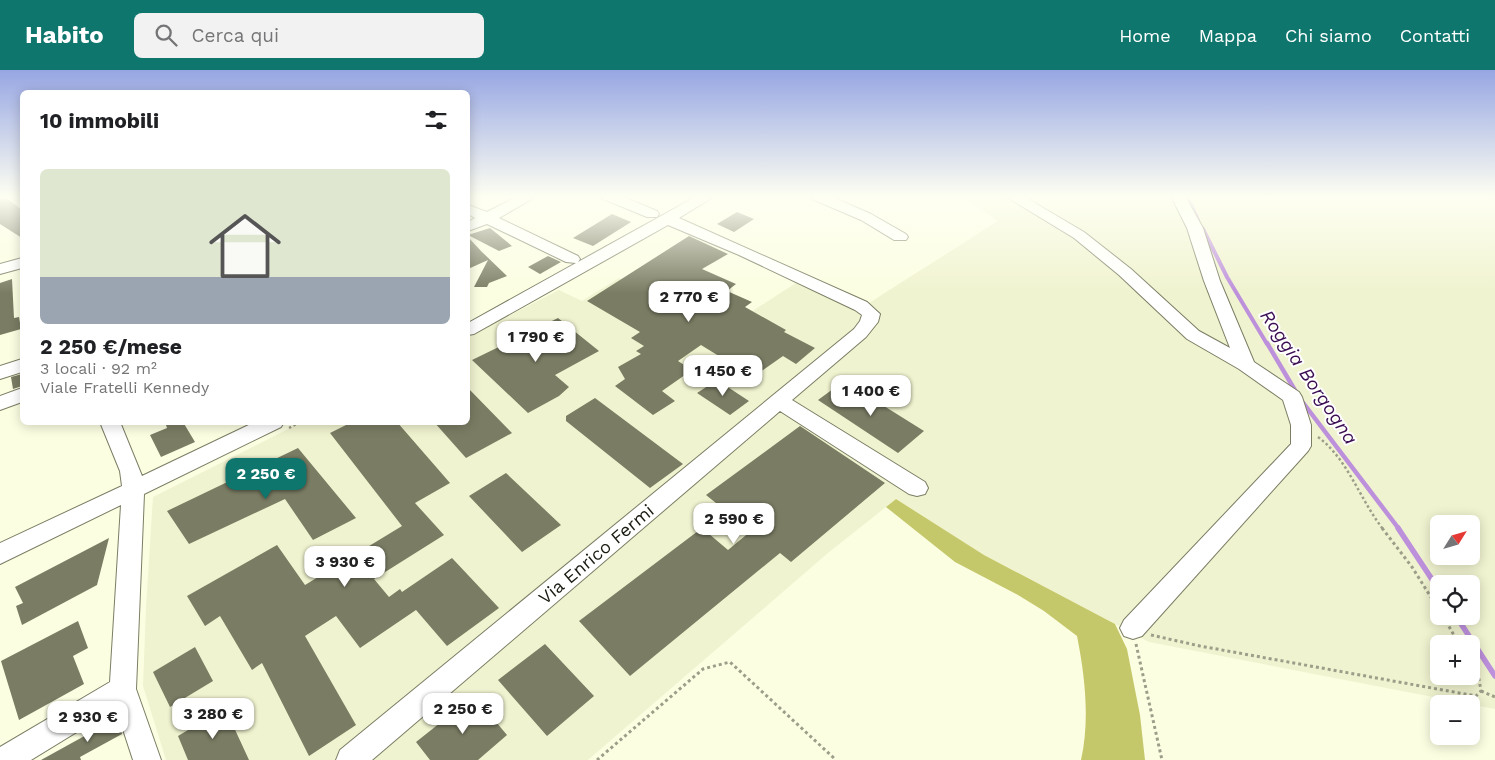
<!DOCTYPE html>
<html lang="it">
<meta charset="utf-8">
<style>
body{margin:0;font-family:"Work Sans",sans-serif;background:#f2f2f2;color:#202124;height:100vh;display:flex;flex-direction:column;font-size:19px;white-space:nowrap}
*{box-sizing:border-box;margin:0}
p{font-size:16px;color:#757577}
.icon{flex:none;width:28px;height:28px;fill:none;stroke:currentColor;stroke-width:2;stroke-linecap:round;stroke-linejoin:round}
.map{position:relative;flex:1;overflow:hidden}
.side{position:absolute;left:20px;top:20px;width:450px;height:335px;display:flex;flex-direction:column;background:#fff;border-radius:8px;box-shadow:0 2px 12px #0003}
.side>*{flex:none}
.needle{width:32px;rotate:53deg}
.fabs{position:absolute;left:1430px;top:445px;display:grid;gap:10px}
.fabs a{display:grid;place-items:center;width:50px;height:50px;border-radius:8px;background:#fff;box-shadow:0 2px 12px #0003;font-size:25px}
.price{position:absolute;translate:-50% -42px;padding:0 11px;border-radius:10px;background:#fff;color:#222;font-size:16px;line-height:32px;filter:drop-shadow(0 1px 2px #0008)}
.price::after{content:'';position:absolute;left:50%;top:30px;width:15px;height:11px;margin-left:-8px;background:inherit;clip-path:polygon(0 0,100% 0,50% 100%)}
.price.on{background:#0f766e;color:#fff}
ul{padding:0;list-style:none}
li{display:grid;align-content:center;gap:10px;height:265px;padding:0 20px}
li+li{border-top:1px solid #e0e0e0}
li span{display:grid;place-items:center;height:155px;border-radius:8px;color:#555}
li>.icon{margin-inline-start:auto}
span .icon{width:90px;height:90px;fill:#fffc;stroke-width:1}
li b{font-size:21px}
h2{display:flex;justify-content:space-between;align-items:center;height:60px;padding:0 20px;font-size:21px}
header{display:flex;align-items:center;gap:30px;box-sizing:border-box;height:70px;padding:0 25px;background:#0f766e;color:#fff}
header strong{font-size:24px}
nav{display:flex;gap:28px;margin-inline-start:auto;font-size:18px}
.search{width:350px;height:45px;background:#f2f2f2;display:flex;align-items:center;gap:12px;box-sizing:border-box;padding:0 18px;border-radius:8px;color:#757577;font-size:19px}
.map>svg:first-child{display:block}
.built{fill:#f0f3cf;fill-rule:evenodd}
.forest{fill:#c5c86a}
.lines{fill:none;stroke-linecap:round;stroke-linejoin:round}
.stream-far2{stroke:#bd90dc;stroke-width:4}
.stream-far1{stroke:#bd90dc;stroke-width:4.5}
.stream{stroke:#bd90dc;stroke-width:5.5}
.building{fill:#7a7c63}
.minor-casing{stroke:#7b7d64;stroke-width:2}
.path-far1{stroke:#9c9e89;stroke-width:2.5;stroke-dasharray:2.5 2.5;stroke-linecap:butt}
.path{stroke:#9c9e89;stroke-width:3;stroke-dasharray:3 3;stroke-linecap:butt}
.minor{fill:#fff;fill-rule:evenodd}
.labels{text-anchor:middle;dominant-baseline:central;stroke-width:4;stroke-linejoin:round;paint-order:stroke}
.street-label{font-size:18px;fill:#191a10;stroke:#fff}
.water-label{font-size:19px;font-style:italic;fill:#3b0e53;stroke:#fff}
</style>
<header>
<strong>Habito</strong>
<div class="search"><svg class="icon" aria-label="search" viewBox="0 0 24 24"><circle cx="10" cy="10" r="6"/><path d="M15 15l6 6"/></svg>Cerca qui</div>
<nav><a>Home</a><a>Mappa</a><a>Chi siamo</a><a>Contatti</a></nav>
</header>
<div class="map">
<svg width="1495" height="690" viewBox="0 0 1495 690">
<rect width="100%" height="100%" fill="#fcfee2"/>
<path class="built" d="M960,126H1495V639L1149,572L984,485L896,429L828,483L588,690H166L143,616L146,537L153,427L300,353L468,352V267L559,220L582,231L619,208L668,234L728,257L808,205L869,233L998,151ZM1439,454H1471V486H1439ZM1439,514H1471V546H1439ZM1439,574H1471V606H1439Z"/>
<path class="forest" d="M896,429L984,485L1115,554L1127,579L1140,645L1145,690H1081C1090,650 1085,606 1077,566L1044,541L1018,525L955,492L886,437Z"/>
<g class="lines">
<path class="stream-far2" d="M1187,126L1198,150
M1203,159L1227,207L1267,274"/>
<path class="stream-far1" d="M1267,273L1296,322
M1301,330L1399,459"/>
<path class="stream" d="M1398,458L1439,520
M1456,546L1495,606"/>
</g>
<path class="building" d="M0,128L8,129L22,140V168L0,154Z
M737,142L754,149L734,162L717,154Z
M612,144L631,152L593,176L573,168Z
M490,158L512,176L499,181L468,165Z
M689,166L728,184L702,199L736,214L727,221L752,232L745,237L786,260L784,262L815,278L796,294L783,286L753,307L701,275L678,291L692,300L662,321L675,331L653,345L615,316L625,309L618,297L641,284L636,281L644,276L631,268L640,262L587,231Z
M468,167L481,181L507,206L489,213L487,217H474L488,190L468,199Z
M548,186L561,192L540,204L528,197Z
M12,209L14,248L19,247L21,259L0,265V213Z
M558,248L599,281L555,305L569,317L559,326L528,343L472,290Z
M22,304V316L13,319L11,307Z
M717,310L749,331L730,345L697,323Z
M844,311L924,361L898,383L818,330Z
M468,318L512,363L466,388L434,352H468Z
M595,328L683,394L650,418L566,351V346Z
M165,352H183L195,372L161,387L150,365L167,358Z
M352,352H397L450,413L415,433L444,465L374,509L389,527L400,519L402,522L452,488L499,538L447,576L416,540L360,578L336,546L305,566L356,655L309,686L262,593L252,600L220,546L205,556L187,526L277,475L305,515L402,456L330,363Z
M800,356L885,413L791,492L780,483L630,606L579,551L702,458L728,480L751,461L706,425Z
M298,378L356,448L313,470L285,429L189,474L167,441Z
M506,403L561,455L522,482L469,426Z
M109,468L97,515L22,555L16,536L23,533L15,517Z
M78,551L88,578L73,586L84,614L19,650L1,591Z
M545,574L594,626L547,666L498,610Z
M195,577L213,611L170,637L153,602Z
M474,626L507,665L478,690H430L416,672Z
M225,638L249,690H188L178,666Z
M117,648L122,664L80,687L81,690H41Z"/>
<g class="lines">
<defs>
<path id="minor" d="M518,126H537L499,148L578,186L580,189L578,192L697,126H715L679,148L867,232L880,244L878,252L866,267L792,330L925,412L928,418L925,424L917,426L909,424L780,341L372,690H336L340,680L854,259L860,251L862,245L855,240L739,185L668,155L474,264L468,265V253L576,193L566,192L487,154L468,161V152L475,148L468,144V135L487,142Z
M601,126H621L657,141L659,144L657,147H647L603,129Z
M810,126H830L871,144L906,164L908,167L906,170H894L861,150L812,129Z
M1005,126H1023L1084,162L1131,199L1199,261L1230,278L1204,211L1187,158L1171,126H1185L1203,158L1220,211L1254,292L1299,322L1302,327L1311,355V376L1308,381L1142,566L1133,569L1124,566L1120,558L1124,550L1291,374V355L1283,330L1239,299L1187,269L1119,205L1074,168Z
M22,188V198L0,204V194Z
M22,289V302L0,309V296Z
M22,318V332L0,340V326Z
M100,352H120L142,406L255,352H284L281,357L144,424L136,619L161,690H133L116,638L31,690H0V677L110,612L121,435L0,494V473L122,416L120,401Z"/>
</defs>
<use href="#minor" class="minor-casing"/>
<path class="path-far1" d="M289,358L300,352
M1318,367C1348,389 1360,430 1383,459"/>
<path class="path" d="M1382,458L1412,497L1439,540
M1443,546L1459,574
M1151,565L1200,576L1476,626L1481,621L1479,609L1471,595
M1136,574L1162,690
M1481,621L1495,627
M597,690L703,599L730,592L836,690"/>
<use href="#minor" class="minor"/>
</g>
<linearGradient id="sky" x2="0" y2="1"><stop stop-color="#97a6e3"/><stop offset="0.57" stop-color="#fefff2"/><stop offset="1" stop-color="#fefff2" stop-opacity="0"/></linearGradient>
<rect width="1495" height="223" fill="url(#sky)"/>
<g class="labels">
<g class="street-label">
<text transform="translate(596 484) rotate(-40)">Via Enrico Fermi</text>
</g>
<g class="water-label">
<text transform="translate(1309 307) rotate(56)">Roggia Borgogna</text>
</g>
</g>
</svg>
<div class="fabs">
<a><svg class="needle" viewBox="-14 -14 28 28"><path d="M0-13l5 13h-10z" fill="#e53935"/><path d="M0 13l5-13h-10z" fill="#757577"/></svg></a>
<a><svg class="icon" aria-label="locate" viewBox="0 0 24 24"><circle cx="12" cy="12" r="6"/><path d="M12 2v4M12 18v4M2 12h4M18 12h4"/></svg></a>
<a>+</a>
<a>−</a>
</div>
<b class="price" style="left:689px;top:253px">2 770 €</b>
<b class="price" style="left:536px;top:293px">1 790 €</b>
<b class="price" style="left:723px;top:327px">1 450 €</b>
<b class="price" style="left:871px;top:347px">1 400 €</b>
<b class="price on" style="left:266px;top:430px">2 250 €</b>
<b class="price" style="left:734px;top:475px">2 590 €</b>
<b class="price" style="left:345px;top:518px">3 930 €</b>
<b class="price" style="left:463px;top:665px">2 250 €</b>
<b class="price" style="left:213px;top:670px">3 280 €</b>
<b class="price" style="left:88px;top:673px">2 930 €</b>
<section class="side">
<h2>10 immobili<svg class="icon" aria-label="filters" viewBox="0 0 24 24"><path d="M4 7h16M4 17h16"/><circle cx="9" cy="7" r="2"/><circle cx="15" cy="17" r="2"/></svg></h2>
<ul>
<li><span style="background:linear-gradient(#dfe7d0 70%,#9aa5b1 0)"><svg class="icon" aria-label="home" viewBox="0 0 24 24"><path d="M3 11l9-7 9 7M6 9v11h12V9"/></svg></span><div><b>2 250 €/mese</b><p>3 locali · 92 m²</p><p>Viale Fratelli Kennedy</p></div></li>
</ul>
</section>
</div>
